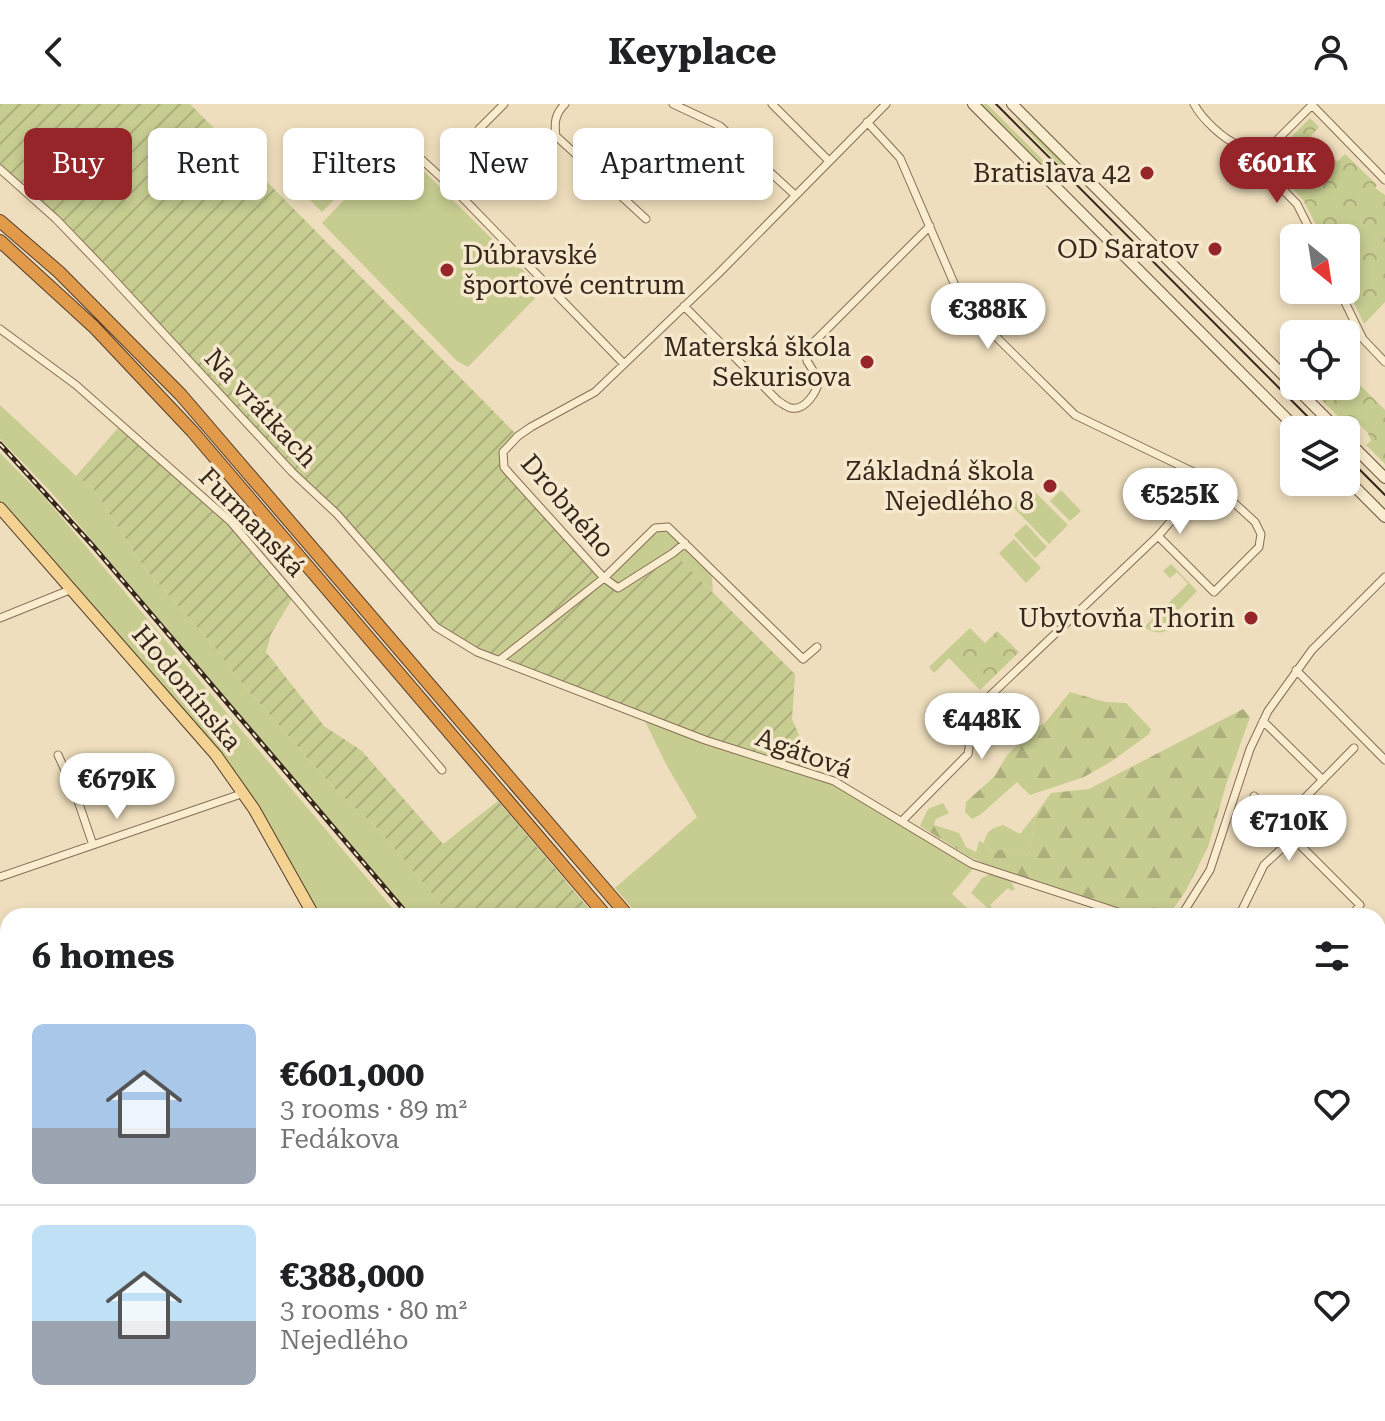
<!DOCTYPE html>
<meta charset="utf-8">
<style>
body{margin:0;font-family:"Roboto Serif",serif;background:#f6f6f6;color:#202124;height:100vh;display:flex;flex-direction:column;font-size:30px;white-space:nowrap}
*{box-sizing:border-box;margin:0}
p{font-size:26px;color:#757577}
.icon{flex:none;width:44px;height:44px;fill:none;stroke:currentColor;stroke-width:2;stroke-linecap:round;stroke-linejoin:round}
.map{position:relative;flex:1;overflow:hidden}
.details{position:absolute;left:0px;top:804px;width:1386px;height:514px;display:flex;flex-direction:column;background:#fff;border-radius:24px 24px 0 0;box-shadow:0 4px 12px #0003}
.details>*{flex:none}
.guide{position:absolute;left:24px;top:24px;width:800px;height:72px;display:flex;gap:16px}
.needle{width:52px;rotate:150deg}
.controls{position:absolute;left:1280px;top:120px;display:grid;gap:16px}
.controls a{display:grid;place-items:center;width:80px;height:80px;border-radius:12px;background:#fff;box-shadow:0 4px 12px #0003;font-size:40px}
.price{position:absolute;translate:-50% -68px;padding:0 18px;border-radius:28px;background:#fff;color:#222;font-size:26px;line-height:52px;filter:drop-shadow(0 2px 4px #0008)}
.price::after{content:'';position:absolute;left:50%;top:48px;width:24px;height:18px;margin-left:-12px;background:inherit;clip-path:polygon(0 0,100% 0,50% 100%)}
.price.current{background:#962529;color:#fff}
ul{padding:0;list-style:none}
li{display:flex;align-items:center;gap:24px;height:200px;padding:0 32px}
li+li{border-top:2px solid #e0e0e0}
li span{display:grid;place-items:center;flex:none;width:224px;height:160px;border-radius:12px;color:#555}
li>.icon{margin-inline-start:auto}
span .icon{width:96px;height:96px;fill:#fffc;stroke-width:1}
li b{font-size:34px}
h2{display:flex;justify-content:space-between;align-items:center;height:96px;padding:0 32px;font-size:34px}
.tag{padding:0 28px;border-radius:12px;background:#fff;box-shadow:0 4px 12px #0003;font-size:28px;line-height:72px}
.tag.current{background:#962529;color:#fff}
header{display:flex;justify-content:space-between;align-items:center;height:104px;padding:0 32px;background:#fff;font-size:36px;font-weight:700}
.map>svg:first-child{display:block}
.grass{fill:#c7cc91}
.forest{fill:url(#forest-firs)}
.park{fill:url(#park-crowns)}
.garden{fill:url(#garden-furrows)}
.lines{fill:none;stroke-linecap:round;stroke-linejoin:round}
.minor-casing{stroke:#866e56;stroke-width:9}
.tertiary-casing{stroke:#866e56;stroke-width:10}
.secondary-casing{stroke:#674f39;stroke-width:12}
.primary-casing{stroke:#533c2b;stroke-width:13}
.motorway-casing{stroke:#533c2b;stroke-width:14}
.minor{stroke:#f9eccf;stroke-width:7}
.tertiary{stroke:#f9eccf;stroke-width:8}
.secondary{stroke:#f9eccf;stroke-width:10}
.primary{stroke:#f4d292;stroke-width:11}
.motorway{stroke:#e19a4a;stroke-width:12}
.tram{stroke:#35271b;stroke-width:2}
.rail-casing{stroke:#35271b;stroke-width:5}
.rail{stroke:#f6e8cc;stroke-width:2;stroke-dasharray:6;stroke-linecap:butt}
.poi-dot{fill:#962529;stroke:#f6e8cc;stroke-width:3}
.labels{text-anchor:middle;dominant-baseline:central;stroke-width:7;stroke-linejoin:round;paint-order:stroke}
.poi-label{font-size:26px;fill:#35271b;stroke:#f6e8cc;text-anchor:end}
.street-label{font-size:26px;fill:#35271b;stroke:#f6e8cc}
</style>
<header><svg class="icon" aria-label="back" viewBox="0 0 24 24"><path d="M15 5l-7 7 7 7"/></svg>Keyplace<svg class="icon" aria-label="person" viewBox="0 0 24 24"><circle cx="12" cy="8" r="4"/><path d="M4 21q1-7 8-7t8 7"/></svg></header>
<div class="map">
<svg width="1385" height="1317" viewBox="0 0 1385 1317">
<defs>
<pattern id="forest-firs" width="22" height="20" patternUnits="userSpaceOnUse" patternTransform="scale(2)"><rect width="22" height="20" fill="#c7cc91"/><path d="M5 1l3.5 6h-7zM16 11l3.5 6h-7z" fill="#acaf7c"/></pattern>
<pattern id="park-crowns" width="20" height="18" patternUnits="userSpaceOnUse" patternTransform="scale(2)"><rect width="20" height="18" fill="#c7cc91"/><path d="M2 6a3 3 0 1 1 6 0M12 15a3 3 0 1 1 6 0" fill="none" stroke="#acaf7c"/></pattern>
<pattern id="garden-furrows" width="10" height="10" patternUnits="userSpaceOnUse" patternTransform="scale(2)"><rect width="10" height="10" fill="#c7cc91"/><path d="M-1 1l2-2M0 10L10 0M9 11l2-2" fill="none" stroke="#acaf7c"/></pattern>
</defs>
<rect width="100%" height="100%" fill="#eedebd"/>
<path class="grass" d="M980,0H987L1066,79L1063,82Z
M1014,13L1036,31L1075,71L1072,74Z
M395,43L426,69L543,186L468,263L457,257L322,119Z
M341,44L363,67L322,108L300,86Z
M0,301L76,372L93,384L143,462L211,539L241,578L334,684L378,725L451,812H411L51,388L0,335Z
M0,349L45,394L399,812H314L235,676L0,404Z
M1031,384L1068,421L1049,440L1012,402Z
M1061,386L1081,407L1070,417L1050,397Z
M1026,420L1047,443L1035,454L1014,431Z
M668,423L711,465L713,488L673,450L618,484L604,474L655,424Z
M1014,435L1041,464L1026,479L999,449Z
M1171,460L1197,487L1174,511L1180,517C1170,528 1158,533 1144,523L1188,480L1177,468L1170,474L1163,467Z
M642,611L834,677L976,761L952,790L976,812H639L615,784L697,713L667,662Z
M1036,710L1029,751L1002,745L992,749L984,739C986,727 992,724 1003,721L1020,730Z
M990,770L1011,778L1015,785L1012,787L1008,784L990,801L993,805L991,807L971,789L982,774Z
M1385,1001V1317H1138L1117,1310H1378V1008Z
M552,1310H658L653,1317L544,1316Z"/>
<path class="forest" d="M1070,588L1105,598L1126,599L1151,625L1149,630L1112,657L1084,673L1030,691L1017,678L980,711L972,715L965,708L966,698L995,672L1007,651L1036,623L1044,620Z
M1243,605L1250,613L1226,681L1208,743L1185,788L1168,812H1144L992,763L968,752L920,722L928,705L943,699L949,709L936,715L934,721L959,729L966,743L976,748L979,737L984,739L992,749L1002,745L1029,751L1036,710L1051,689L1089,685Z
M910,1310H1038L1045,1317H928Z"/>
<path class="park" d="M1310,14L1319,23L1311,32L1337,58L1345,50L1377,81L1375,84L1385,91V198L1364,220L1346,182V134H1323L1303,96L1271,60L1274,50Z
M379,87L388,92L372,110L369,109L356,121L352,118L360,96Z
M1346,267L1385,306V360L1366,341L1371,337L1368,329L1352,313L1344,318L1307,282H1346Z
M970,524L985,539L997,527L1019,548L980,586L949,554L934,569L929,563Z"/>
<path class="garden" d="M0,0H190L518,332L503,348L504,364L618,483L673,449L795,570L792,615L809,654L803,666L705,636L477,548L436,523L337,410L292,368L105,166L0,65Z
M118,324L228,421L292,495L271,530L266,548L324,622L362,647L443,740L498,697L595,812H451L378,725L334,684L241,578L211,539L143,462L93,384L76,372Z"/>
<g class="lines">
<defs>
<path id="minor" d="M565,0C555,10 554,19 556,32L646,115
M673,0L720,22L795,91
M772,0L828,56
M1194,0C1202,15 1224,36 1239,41L1297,100L1314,134
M1312,1L1385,76
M867,18L900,54L963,200L1075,311L1208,375L1255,418L1261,430L1259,443L1214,488L1158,432L1208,375
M479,25L504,0
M409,44L456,87L624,260
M1256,57L1313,0
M0,65L56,115L105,166L292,368L337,410L436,523L477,548L705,636L834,677L972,760L1130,812
M1339,186L1363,235L1385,258
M684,202L778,297C782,299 786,303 791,304C805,307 817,288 819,276L807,257L810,242L930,122
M0,225L76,281L231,418L442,666
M685,439L673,449L618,484L604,474L509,369L504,363L503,348L518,332L531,323L595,288L719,169L886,0
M0,514L72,485
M501,555L604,474L655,424L668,423L803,555L817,543
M1296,566L1385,656
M1263,617L1323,676
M58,651L75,688L93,741
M1254,692L1293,734
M902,717L968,650L975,606L1158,432
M1293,734L1296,703L1354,644
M0,773L244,689
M1181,812L1210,766L1250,645L1268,607L1312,546L1385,473
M1239,812L1264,761L1293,734L1360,801L1351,812
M1378,858L1385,851
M1378,897L1385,900
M0,900H8
M0,916H8
M0,1027L8,1028
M347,1317L350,1310"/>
<path id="tertiary" d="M0,1287H8
M411,1310L431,1317
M657,1317L665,1310
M666,1317L681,1310"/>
<path id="secondary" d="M973,0L1298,326
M1012,0L1338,326
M1346,335L1385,374
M1346,374L1385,413"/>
<path id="primary" d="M0,404L216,651L254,705L314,812
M759,1310L767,1317"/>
<path id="motorway" d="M0,117L59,168L181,291L628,812
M0,137L94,223L193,328L606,812
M1052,1310L1059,1317
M1074,1310L1081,1317"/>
</defs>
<use href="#minor" class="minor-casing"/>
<use href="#tertiary" class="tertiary-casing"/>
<use href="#secondary" class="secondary-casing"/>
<use href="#primary" class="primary-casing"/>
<use href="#motorway" class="motorway-casing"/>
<use href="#minor" class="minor"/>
<use href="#tertiary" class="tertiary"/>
<use href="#secondary" class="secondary"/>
<use href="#primary" class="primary"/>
<use href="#motorway" class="motorway"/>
<path class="tram" d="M996,0L1321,326
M1346,352L1385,391"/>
<defs>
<path id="rail" d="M0,340L94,443L409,812
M1096,1310L1120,1317"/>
</defs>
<use href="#rail" class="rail-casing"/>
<use href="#rail" class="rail"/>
</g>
<g class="poi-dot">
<circle cx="1147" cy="69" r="8"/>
<circle cx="1215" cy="145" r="8"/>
<circle cx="447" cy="166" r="8"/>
<circle cx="867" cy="258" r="8"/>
<circle cx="1050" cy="382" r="8"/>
<circle cx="1251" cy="514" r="8"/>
</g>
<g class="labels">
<g class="poi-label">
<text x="1131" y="69">Bratislava 42</text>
<text x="1199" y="145">OD Saratov</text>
<text x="463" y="151" text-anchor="start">Dúbravské<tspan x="463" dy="30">športové centrum</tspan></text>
<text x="851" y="243">Materská škola<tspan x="851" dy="30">Sekurisova</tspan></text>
<text x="1034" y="367">Základná škola<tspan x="1034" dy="30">Nejedlého 8</tspan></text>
<text x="1235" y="514">Ubytovňa Thorin</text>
</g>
<g class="street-label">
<text transform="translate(261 304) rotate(47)">Na vrátkach</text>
<text transform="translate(568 402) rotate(49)">Drobného</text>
<text transform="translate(252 418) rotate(46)">Furmanská</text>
<text transform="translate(187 584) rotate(50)">Hodonínska</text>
<text transform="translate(804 649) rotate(20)">Agátová</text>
</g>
</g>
</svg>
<div class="controls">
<a><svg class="needle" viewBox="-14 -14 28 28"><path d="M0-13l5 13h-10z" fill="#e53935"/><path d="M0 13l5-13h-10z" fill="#757577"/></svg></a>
<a><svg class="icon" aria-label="locate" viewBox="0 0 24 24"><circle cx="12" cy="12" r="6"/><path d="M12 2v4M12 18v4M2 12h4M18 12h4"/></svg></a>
<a><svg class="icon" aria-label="layers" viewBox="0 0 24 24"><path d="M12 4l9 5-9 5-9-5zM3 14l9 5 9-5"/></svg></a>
</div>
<b class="price current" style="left:1277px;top:101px">€601K</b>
<b class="price" style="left:988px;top:247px">€388K</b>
<b class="price" style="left:1180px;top:432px">€525K</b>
<b class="price" style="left:982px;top:657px">€448K</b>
<b class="price" style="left:117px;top:717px">€679K</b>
<b class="price" style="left:1289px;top:759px">€710K</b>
<div class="guide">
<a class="tag current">Buy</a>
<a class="tag">Rent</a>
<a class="tag">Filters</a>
<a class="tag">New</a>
<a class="tag">Apartment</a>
</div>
<section class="details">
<h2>6 homes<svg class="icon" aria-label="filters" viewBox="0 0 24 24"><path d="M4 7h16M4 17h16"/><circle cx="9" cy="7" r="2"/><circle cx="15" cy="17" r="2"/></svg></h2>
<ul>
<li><span style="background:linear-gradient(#a9c7e8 65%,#9aa5b1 0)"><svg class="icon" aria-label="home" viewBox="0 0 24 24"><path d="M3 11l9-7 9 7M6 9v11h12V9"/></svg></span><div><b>€601,000</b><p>3 rooms · 89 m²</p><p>Fedákova</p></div><svg class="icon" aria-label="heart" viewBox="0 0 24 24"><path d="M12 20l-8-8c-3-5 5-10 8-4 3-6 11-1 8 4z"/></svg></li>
<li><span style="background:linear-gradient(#bfe0f5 60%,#9aa5b1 0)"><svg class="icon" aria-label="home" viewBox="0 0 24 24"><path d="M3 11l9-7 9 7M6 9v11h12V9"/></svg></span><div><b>€388,000</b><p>3 rooms · 80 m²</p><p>Nejedlého</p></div><svg class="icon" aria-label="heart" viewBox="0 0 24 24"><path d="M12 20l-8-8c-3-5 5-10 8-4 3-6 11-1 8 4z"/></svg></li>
</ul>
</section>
</div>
